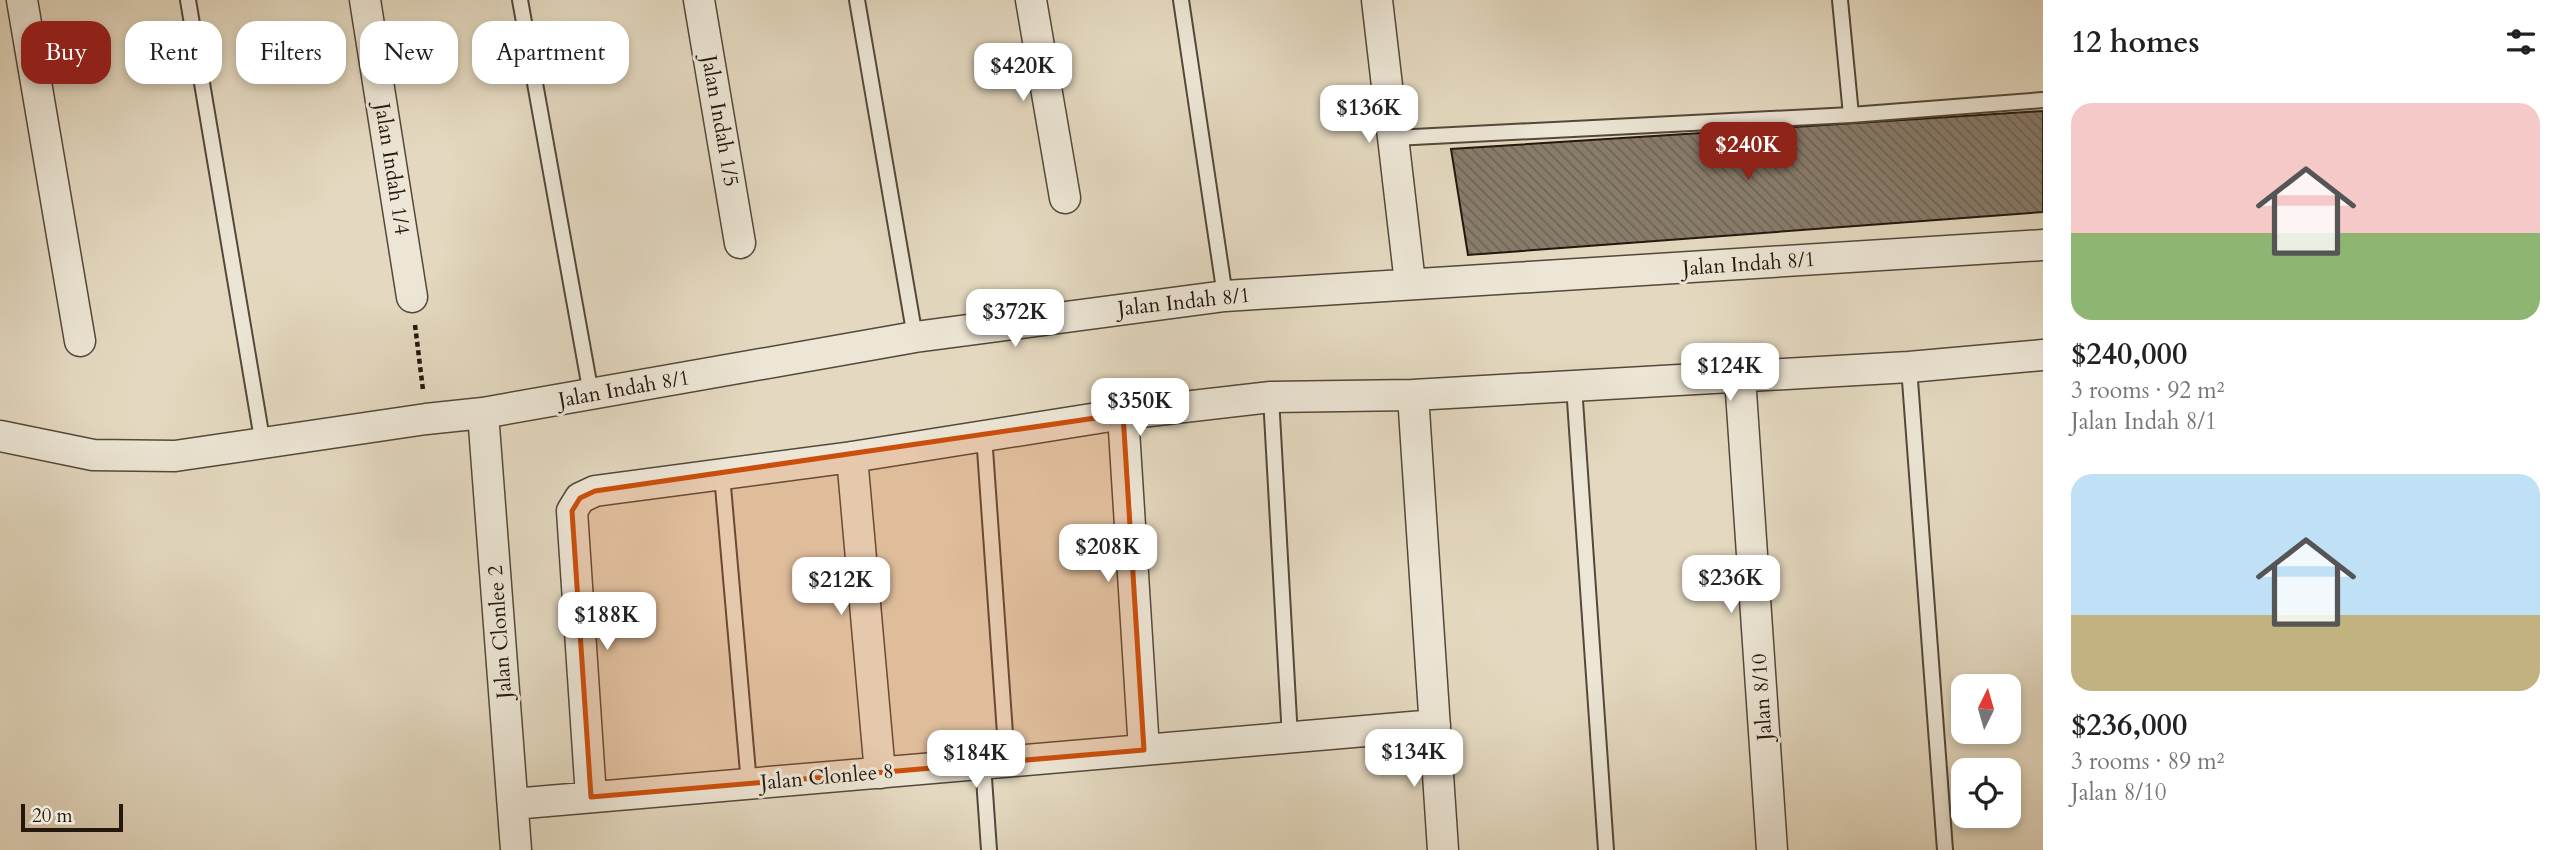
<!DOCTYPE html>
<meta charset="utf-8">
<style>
body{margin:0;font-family:Cardo,serif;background:#f6f6f6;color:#202124;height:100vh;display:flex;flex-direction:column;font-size:26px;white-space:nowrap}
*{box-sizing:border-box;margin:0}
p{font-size:23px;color:#757577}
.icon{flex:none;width:38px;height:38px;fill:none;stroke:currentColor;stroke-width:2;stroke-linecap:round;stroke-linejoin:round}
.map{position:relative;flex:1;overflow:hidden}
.panel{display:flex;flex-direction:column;background:#fff;width:525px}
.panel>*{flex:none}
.top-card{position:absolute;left:21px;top:21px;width:665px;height:63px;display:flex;gap:14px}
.needle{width:46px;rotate:5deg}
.fabs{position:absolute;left:1951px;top:674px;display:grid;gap:14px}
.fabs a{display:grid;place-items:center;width:70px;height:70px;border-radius:14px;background:#fff;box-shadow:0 4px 10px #0003;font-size:35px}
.scale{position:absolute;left:21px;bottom:18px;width:102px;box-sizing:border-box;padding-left:7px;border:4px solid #24170e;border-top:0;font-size:19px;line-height:24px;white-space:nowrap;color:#24170e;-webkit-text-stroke:5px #ede6d6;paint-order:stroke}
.price{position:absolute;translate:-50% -60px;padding:0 16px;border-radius:14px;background:#fff;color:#222;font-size:23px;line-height:46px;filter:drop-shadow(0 2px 4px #0008)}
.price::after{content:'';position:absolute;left:50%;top:42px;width:21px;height:16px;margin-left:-10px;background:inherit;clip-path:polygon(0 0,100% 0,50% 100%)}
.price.current{background:#8f2418;color:#fff}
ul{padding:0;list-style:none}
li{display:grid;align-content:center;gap:14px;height:371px;padding:0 28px}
li span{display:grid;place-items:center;height:217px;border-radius:21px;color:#555}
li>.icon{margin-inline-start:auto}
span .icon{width:126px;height:126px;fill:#fffc;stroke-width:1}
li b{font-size:30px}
h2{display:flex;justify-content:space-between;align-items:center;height:84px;padding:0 28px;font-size:30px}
.chip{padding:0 24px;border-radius:21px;background:#fff;box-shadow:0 4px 10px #0003;font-size:24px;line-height:63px}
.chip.current{background:#8f2418;color:#fff}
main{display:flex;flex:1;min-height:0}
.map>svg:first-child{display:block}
.building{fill:url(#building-back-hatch);stroke:#24170e;stroke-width:2}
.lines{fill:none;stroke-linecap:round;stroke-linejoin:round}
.service-casing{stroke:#54483a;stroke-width:18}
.minor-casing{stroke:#54483a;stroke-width:33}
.path{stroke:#24170e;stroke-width:4.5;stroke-dasharray:5 3.5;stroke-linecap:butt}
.service{stroke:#ede6d6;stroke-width:14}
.minor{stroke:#ede6d6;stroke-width:30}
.marked{fill:#cb4f0c;fill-opacity:0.2;stroke:#cb4f0c;stroke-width:5;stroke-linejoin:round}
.labels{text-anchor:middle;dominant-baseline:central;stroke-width:6;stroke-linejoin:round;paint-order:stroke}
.street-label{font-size:21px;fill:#24170e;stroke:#ede6d6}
</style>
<main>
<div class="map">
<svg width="2043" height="850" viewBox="0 0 2043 850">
<defs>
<pattern id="building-back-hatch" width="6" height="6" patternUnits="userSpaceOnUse" patternTransform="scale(1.75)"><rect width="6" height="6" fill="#887c6b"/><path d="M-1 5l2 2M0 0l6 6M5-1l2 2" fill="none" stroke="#6f6556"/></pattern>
</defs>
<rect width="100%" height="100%" fill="#e4d9c0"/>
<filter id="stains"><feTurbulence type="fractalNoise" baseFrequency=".00286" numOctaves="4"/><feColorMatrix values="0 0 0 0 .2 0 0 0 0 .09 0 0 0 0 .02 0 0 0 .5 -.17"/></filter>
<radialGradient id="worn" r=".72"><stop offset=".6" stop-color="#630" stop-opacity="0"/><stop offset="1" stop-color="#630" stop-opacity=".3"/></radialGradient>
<path class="building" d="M2043,111V212L1468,255L1451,149Z"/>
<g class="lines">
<defs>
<path id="service" d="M188,0L263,445
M520,0L591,394
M857,0L915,337
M1181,0L1225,296
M1840,0L1851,115
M1394,138L1851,115L2043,100
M1909,367L1945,850
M1574,386L1606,850
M1271,397L1290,738
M984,435L1007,762
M722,475L749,784
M983,764L989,850"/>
<path id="minor" d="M22,0L80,341
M365,0L412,297
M699,0L740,243
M1031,0L1065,198
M1377,0L1410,283
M1740,377L1772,850
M1413,395L1909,367L2043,355
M483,413L516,850
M1123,414L1144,750
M0,436L93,455L175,456L426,419L483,413L915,337L1225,296L2043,245
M852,457L880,773
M591,797L572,511L580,498L595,491L852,457L1123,414L1271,397L1413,395L1443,850
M513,804L1435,725"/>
</defs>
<use href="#service" class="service-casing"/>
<use href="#minor" class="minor-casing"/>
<path class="path" d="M415,325L423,390"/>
<use href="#service" class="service"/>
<use href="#minor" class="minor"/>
</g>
<path class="marked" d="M1123,414L1144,750L591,797L572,511L580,498L595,491Z"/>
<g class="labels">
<g class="street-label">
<text transform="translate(720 121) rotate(80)">Jalan Indah 1/5</text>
<text transform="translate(392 169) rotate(81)">Jalan Indah 1/4</text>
<text transform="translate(1749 264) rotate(-4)">Jalan Indah 8/1</text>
<text transform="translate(1184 302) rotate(-6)">Jalan Indah 8/1</text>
<text transform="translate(624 389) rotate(-10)">Jalan Indah 8/1</text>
<text transform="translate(500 632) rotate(-94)">Jalan Clonlee 2</text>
<text transform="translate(1762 697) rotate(-94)">Jalan 8/10</text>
<text transform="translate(827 777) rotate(-5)">Jalan Clonlee 8</text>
</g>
</g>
<rect width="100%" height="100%" filter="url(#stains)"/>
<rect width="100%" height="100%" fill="url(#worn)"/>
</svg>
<div class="fabs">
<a><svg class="needle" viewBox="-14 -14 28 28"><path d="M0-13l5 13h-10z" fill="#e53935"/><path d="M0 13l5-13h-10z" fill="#757577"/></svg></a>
<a><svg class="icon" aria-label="locate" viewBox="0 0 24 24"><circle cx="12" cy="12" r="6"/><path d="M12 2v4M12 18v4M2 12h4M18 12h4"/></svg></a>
</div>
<div class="scale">20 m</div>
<b class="price" style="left:1023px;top:103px">$420K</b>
<b class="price" style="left:1369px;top:145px">$136K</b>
<b class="price current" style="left:1748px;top:182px">$240K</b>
<b class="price" style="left:1015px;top:349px">$372K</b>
<b class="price" style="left:1730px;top:403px">$124K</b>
<b class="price" style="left:1140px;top:438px">$350K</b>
<b class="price" style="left:1108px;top:584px">$208K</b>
<b class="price" style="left:1731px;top:615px">$236K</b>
<b class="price" style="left:841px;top:617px">$212K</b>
<b class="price" style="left:607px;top:652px">$188K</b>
<b class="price" style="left:1414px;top:789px">$134K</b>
<b class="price" style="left:976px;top:790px">$184K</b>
<div class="top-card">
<a class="chip current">Buy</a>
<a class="chip">Rent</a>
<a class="chip">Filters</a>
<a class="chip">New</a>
<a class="chip">Apartment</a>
</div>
</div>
<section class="panel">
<h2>12 homes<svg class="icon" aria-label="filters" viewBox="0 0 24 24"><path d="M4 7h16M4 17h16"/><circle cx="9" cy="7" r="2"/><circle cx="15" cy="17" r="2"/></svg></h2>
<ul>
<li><span style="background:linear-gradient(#f6c9c9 60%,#8fb573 0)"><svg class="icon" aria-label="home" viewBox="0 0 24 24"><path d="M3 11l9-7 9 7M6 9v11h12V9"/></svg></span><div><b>$240,000</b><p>3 rooms · 92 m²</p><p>Jalan Indah 8/1</p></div></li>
<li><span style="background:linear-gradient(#bfe0f5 65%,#c2b280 0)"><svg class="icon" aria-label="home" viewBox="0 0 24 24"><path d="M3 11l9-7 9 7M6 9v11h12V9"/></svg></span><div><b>$236,000</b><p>3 rooms · 89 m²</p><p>Jalan 8/10</p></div></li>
</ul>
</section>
</main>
